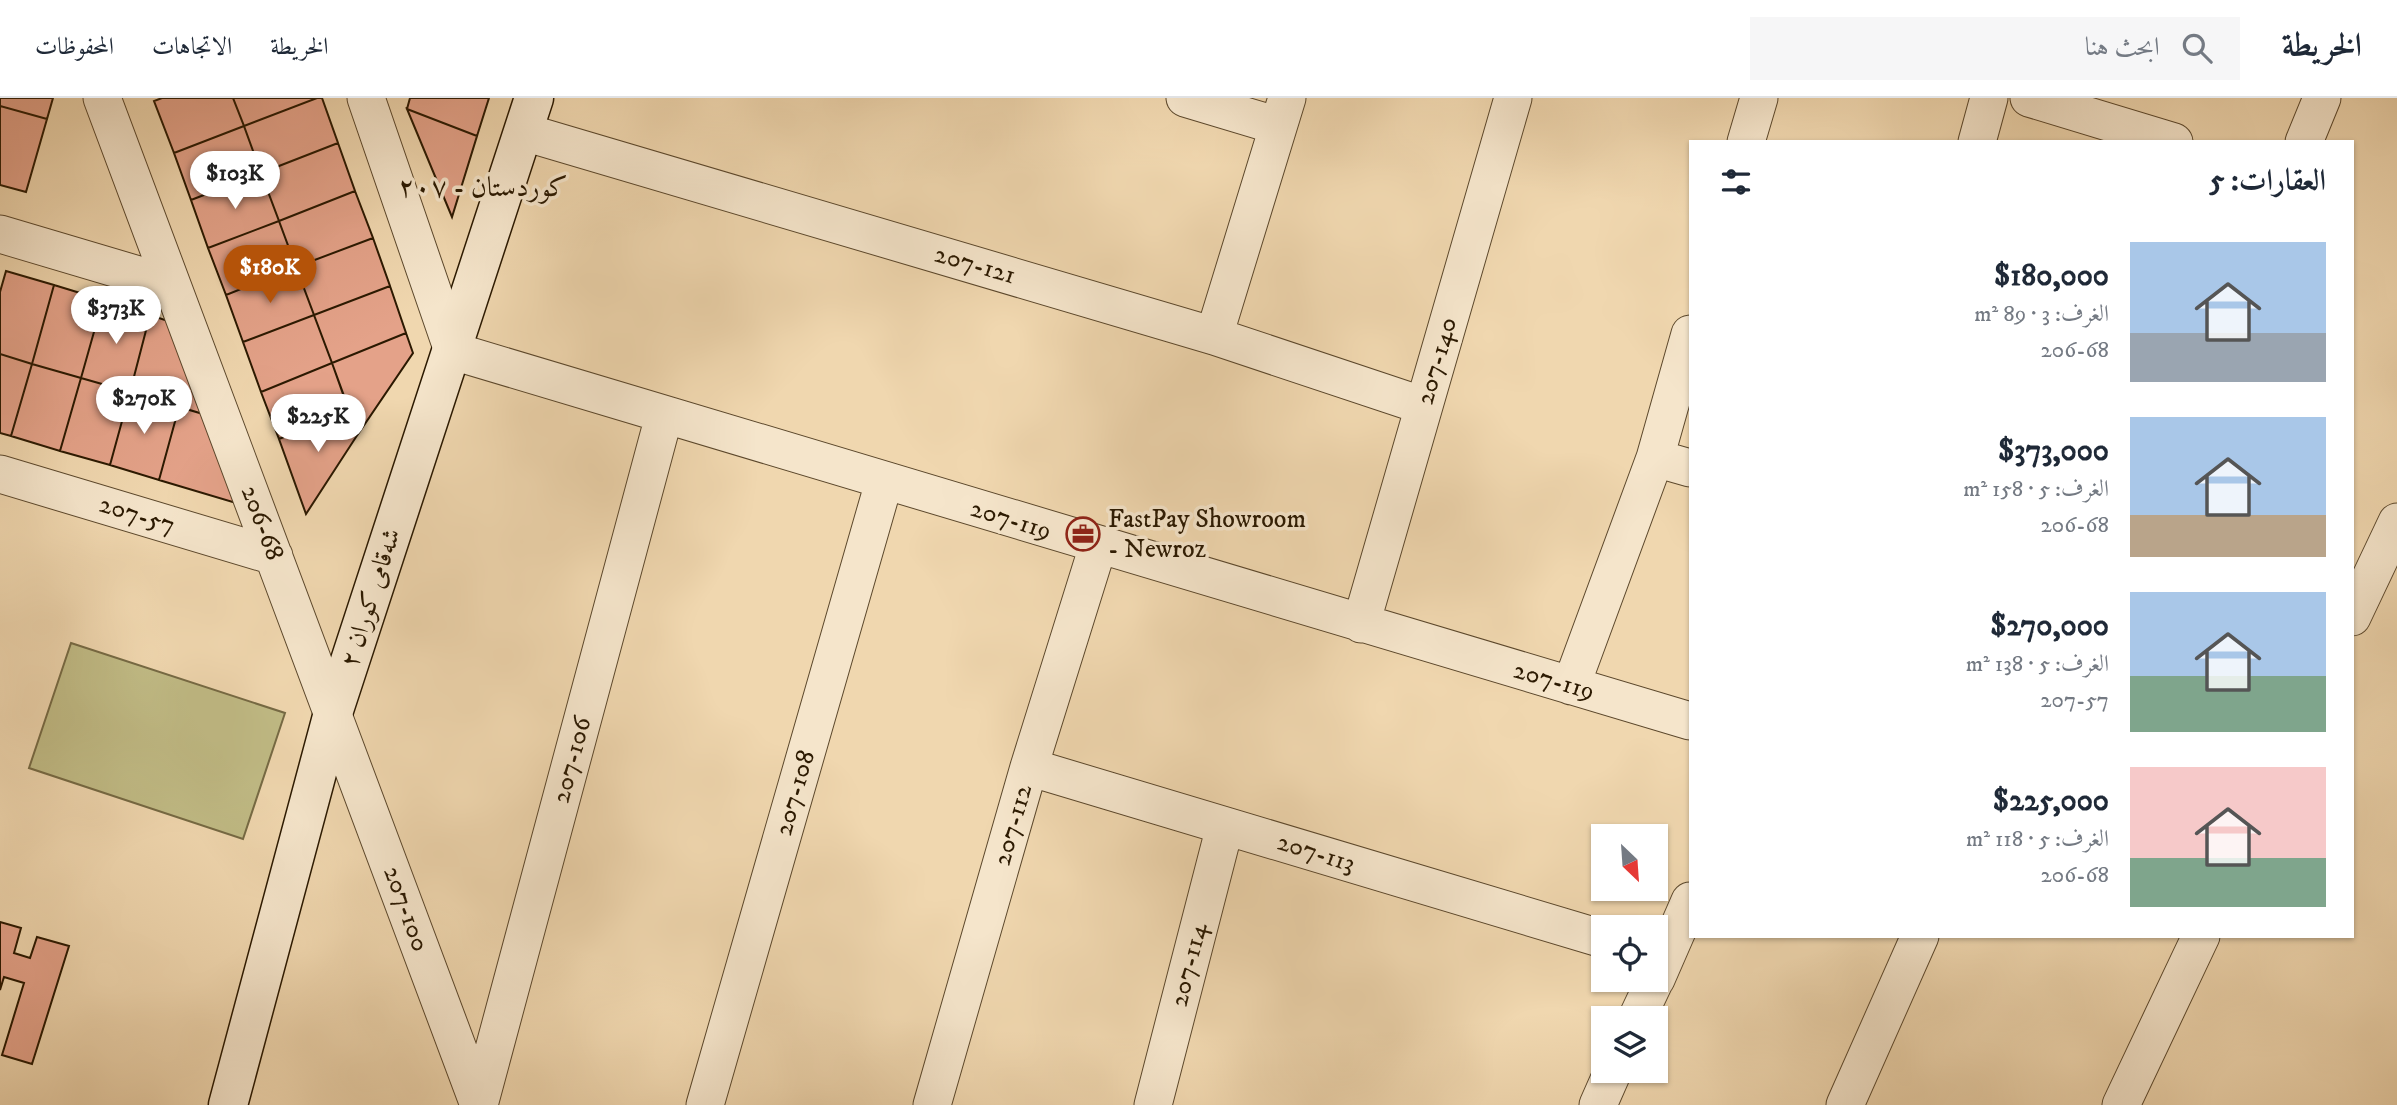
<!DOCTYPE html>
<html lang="ar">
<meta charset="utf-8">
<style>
body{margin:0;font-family:"IM FELL DW Pica",Amiri,serif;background:#f6f6f7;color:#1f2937;direction:rtl;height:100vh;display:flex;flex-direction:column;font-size:26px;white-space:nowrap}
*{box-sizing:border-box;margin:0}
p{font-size:23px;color:#747a83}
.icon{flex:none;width:38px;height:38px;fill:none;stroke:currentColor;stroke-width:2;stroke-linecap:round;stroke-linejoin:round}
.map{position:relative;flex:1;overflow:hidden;direction:ltr}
.panel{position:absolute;left:1689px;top:42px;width:665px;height:798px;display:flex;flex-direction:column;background:#fff;border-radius:0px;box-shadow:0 2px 5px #0004;direction:rtl}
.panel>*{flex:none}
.needle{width:46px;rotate:155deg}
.controls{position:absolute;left:1591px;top:726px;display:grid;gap:14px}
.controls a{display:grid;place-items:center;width:77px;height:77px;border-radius:0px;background:#fff;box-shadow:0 2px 5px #0004;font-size:35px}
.price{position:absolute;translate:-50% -60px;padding:0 16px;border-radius:24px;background:#fff;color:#222;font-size:23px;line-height:46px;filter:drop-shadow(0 2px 4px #0008)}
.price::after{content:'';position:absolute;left:50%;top:42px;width:21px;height:16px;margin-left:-10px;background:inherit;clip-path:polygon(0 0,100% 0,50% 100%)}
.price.current{background:#b45309;color:#fff}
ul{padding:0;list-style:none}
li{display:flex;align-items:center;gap:21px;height:175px;padding:0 28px}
li span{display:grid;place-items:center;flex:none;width:196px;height:140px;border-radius:0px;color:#555}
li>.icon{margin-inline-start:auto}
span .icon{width:84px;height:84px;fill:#fffc;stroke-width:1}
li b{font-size:30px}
h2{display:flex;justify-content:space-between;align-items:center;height:84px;padding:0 28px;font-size:30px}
header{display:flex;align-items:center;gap:42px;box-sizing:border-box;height:98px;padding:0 35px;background:#fff;border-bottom:2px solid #e0e1e3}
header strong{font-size:33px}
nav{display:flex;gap:38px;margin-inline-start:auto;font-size:24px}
.search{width:490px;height:63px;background:#f6f6f7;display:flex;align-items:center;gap:18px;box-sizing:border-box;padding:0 24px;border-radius:0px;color:#747a83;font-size:26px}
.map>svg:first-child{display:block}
.green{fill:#c1bc86;stroke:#766a44;stroke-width:2}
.building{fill:#e4a289;stroke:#2b1901;stroke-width:2}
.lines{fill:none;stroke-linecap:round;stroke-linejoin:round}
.street-casing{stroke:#5c482c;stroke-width:39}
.secondary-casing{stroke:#2b1901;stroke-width:41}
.street{stroke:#f5e5cb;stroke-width:37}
.secondary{stroke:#f5e5cb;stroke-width:38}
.labels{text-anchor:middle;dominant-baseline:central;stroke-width:7;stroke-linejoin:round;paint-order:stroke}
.street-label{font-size:26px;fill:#2b1901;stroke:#f5e5cb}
.poi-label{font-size:26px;fill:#2b1901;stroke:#f5e5cb;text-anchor:start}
.neighbourhood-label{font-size:28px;fill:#2b1901;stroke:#f5e5cb}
</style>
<header>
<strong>الخريطة</strong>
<div class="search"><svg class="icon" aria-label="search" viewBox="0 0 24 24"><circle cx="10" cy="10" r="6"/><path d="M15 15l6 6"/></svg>ابحث هنا</div>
<nav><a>الخريطة</a><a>الاتجاهات</a><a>المحفوظات</a></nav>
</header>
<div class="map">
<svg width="2397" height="1007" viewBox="0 0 2397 1007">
<rect width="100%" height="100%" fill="#f0d7af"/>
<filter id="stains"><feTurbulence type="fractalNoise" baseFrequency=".00286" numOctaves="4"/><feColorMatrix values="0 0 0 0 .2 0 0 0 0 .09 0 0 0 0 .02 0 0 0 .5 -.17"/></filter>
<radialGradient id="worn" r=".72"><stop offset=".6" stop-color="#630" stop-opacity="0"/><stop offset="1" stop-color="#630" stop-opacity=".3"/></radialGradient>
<path class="green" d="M71,545L285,615L243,741L29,670Z"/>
<path class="building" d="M0,0H53L47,21L0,8Z
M162,0H233L244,28L174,55L154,3Z
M233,0H317L244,28Z
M317,0H322L338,45L261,75L244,28Z
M410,0H489L477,38L407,11Z
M0,8L47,21L26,94L0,87Z
M407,11L477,38L452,119Z
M244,28L261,75L191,102L174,55Z
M338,45L355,93L279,123L261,75Z
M261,75L279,123L208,150L191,102Z
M355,93L373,140L296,169L279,123Z
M279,123L296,169L226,197L208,150Z
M373,140L390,188L314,217L296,169Z
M296,169L314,217L243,244L226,197Z
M6,173L54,187L32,266L0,256V194Z
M54,187L103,202L81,280L32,266Z
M390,188L406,235L332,265L314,217Z
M103,202L150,217L130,294L81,280Z
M150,217L171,224L203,316L130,294Z
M314,217L332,265L261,294L243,244Z
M406,235L413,255L358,336L332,265Z
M0,256L32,266L11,338L0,335Z
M332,265L349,313L279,341L261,294Z
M32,266L81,280L60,353L11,338Z
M81,280L130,294L110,367L60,353Z
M130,294L179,309L159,382L110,367Z
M179,309L203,316L236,405L159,382Z
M349,313L358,336L306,416L279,341Z
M0,824L21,830L14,855L30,860L37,839L69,848L32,966L2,957L24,885L4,879L0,892Z"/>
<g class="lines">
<defs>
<path id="street" d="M102,0L479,1007
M366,0L453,253L1690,623
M1185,0L1278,28
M2029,0L2174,44
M524,34L1214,238L1424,308
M1746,44L1759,0
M1977,44L1989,0
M2304,44L2322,0
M0,136L172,187
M1214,238L1287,0
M1655,360L1690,370
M0,376L274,458
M2352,519L2397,424
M1361,526L1513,0
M1571,588L1655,360L1690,236
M1029,669L1603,841
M1656,881L1690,803
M1637,920L1655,882
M479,1007L664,318
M705,1007L884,384
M932,1007L1029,669L1098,448
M1153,1007L1225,728
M1598,1007L1613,973
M1845,1007L1920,838
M2121,1007L2201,838"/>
<path id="secondary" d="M228,1007L333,615L534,0"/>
</defs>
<use href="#street" class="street-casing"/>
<use href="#secondary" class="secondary-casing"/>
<use href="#street" class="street"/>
<use href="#secondary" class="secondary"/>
</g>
<defs>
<symbol id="office-ring" viewBox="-11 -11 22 22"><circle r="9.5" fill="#f5e5cb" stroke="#8f2418" stroke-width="1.5"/><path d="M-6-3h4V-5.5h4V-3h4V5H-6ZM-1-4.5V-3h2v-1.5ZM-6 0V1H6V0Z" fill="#8f2418"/></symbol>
</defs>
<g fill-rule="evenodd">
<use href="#office-ring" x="1064" y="417" width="38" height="38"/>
</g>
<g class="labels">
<g class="street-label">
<text transform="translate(975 167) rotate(16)">207-121</text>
<text transform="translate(1437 263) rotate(-74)">207-140</text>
<text transform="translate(137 417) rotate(17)">207-57</text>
<text transform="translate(1011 422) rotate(17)">207-119</text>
<text transform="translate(262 425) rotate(69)">206-68</text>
<text transform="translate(371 500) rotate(-72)">شەقامی کوران ٢</text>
<text transform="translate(1554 583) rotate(16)">207-119</text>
<text transform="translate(572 662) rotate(-75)">207-106</text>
<text transform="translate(795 695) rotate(-74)">207-108</text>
<text transform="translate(1013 727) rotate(-74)">207-112</text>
<text transform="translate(1316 755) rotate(17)">207-113</text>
<text transform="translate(406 811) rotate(70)">207-100</text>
<text transform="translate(1189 867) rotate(-76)">207-114</text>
</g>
<g class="poi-label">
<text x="1108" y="421">FastPay Showroom<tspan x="1108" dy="30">- Newroz</tspan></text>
</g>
<g class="neighbourhood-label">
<text x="483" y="89">کوردستان - ٢٠٧</text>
</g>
</g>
<rect width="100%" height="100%" filter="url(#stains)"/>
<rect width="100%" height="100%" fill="url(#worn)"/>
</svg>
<div class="controls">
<a><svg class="needle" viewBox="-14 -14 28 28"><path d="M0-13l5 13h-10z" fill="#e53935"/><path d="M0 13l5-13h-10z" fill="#747a83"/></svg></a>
<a><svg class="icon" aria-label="locate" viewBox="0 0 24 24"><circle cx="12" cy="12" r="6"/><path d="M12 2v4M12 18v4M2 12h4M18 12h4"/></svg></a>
<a><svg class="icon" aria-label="layers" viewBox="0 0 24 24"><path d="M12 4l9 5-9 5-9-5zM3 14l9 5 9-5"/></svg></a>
</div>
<b class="price" style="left:235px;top:113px">$103K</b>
<b class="price current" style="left:270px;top:207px">$180K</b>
<b class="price" style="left:116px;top:248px">$373K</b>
<b class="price" style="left:144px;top:338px">$270K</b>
<b class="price" style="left:318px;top:356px">$225K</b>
<section class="panel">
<h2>العقارات: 5<svg class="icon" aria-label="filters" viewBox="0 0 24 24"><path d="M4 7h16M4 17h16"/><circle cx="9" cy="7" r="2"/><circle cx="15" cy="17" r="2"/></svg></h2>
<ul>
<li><span style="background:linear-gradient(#a9c7e8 65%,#9aa5b1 0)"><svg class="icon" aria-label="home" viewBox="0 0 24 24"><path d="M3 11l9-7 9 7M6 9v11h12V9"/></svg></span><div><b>$180,000</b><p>الغرف: 3 · 89 m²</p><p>206-68</p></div></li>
<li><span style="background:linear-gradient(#a9c7e8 70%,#b9a48a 0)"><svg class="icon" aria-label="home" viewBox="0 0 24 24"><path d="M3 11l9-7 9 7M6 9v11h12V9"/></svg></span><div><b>$373,000</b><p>الغرف: 5 · 158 m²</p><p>206-68</p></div></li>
<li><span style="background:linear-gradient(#a9c7e8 60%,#7fa58c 0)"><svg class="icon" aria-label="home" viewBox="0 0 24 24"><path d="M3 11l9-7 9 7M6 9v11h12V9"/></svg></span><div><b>$270,000</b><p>الغرف: 5 · 138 m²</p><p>207-57</p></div></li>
<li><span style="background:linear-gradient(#f6c9c9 65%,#7fa58c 0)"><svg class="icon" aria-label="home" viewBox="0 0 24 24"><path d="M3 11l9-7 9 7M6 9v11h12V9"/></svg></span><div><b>$225,000</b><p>الغرف: 5 · 118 m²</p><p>206-68</p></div></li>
</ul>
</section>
</div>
